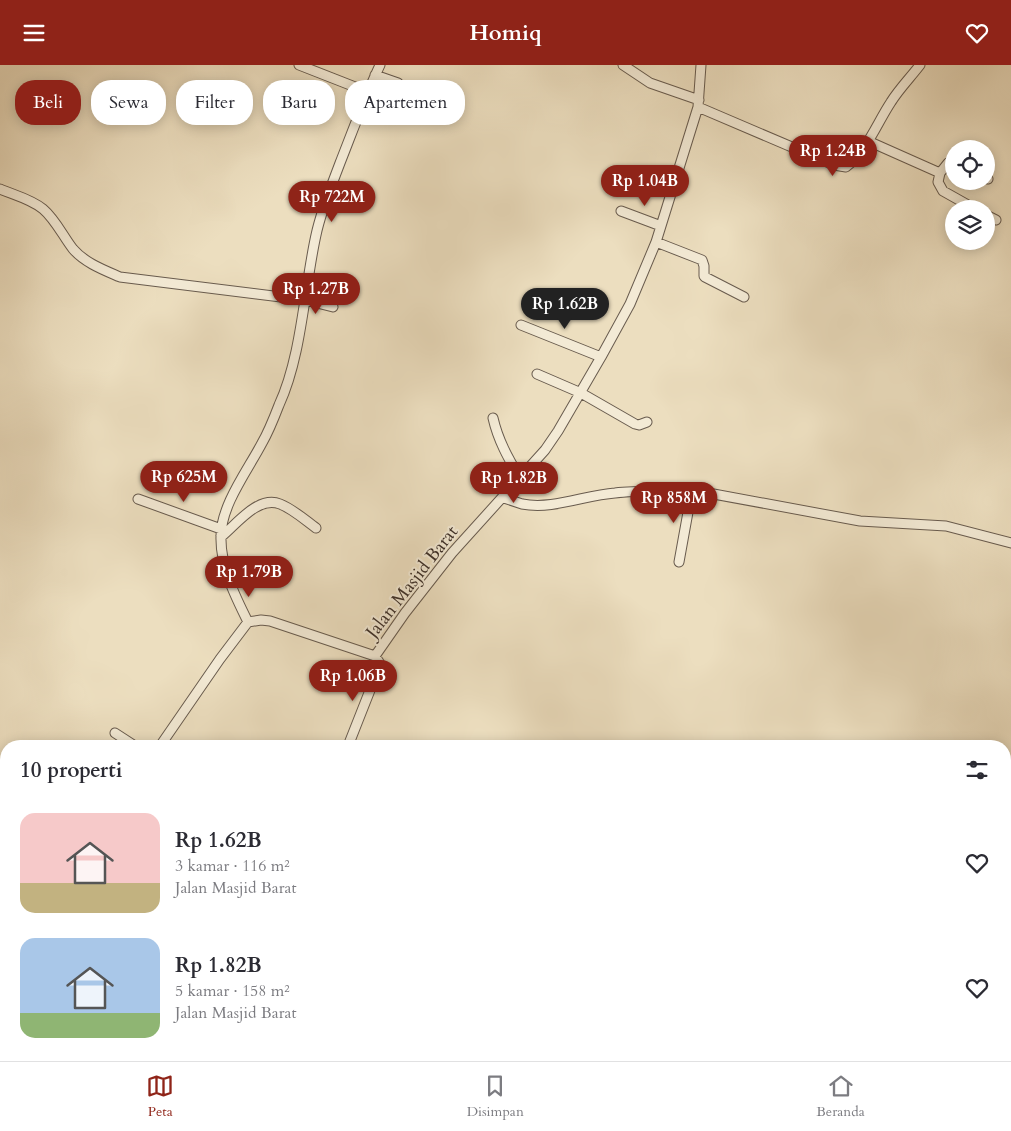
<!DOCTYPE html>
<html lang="id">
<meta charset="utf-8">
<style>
body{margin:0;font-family:Cardo,serif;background:#f7f7f7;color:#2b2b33;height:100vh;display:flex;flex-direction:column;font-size:19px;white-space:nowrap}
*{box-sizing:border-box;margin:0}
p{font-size:16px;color:#7c7c81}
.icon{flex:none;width:28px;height:28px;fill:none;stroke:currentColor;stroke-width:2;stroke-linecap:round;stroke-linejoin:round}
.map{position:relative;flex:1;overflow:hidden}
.sheet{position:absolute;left:0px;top:675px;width:1011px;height:321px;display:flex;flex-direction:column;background:#fff;border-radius:20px 20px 0 0;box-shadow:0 2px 12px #0003}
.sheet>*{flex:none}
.top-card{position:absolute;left:15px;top:15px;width:500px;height:45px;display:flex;gap:10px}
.fabs{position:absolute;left:945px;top:75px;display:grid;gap:10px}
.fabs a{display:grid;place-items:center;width:50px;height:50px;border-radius:50%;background:#fff;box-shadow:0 2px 12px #0003;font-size:25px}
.price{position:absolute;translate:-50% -42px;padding:0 11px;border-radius:18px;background:#8f2418;color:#fff;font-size:16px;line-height:32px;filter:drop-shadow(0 1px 2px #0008)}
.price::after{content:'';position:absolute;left:50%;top:30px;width:15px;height:11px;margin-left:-8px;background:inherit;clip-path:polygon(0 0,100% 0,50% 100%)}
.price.active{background:#222;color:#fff}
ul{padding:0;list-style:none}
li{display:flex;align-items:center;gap:15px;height:125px;padding:0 20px}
li span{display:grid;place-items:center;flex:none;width:140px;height:100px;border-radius:15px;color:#555}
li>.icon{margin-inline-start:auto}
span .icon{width:60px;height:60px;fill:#fffc;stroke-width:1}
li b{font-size:21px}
h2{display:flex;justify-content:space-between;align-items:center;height:60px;padding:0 20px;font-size:21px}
.tag{padding:0 18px;border-radius:20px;background:#fff;box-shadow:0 2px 12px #0003;font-size:18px;line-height:45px}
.tag.active{background:#8f2418;color:#fff}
header{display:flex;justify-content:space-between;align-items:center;height:65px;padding:0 20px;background:#8f2418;color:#fff;font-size:22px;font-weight:800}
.menu{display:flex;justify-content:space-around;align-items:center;height:70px;border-top:1px solid #e1e1e2;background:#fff;font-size:14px;color:#7c7c81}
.menu a{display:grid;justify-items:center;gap:2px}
.menu .active{color:#8f2418}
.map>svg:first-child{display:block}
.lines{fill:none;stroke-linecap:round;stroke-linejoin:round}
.street-casing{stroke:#685b4e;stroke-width:11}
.street{stroke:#f3ead5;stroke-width:9}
.labels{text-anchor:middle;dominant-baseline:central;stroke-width:4;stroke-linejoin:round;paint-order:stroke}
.street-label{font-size:18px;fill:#3c2f28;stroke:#f3ead5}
</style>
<header><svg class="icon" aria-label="menu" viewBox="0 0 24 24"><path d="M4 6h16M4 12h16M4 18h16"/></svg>Homiq<svg class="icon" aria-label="heart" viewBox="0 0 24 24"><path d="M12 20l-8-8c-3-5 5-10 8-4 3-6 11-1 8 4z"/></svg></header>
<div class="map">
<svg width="1011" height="996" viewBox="0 0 1011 996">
<rect width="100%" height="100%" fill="#ecdebf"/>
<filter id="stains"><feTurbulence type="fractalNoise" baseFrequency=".004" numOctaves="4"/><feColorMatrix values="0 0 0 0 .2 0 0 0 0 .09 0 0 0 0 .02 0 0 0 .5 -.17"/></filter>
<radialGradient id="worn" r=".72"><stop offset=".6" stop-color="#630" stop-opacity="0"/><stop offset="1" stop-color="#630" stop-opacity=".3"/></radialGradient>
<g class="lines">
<defs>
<path id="street" d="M299,0L368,27
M623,0L650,18L699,35
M375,10L398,18L411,34L441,47
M698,42L834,100L846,102C867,86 877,58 891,37C899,24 910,13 920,0
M868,76L940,108L938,117L943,126L975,144
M940,108L948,98L954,97
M986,113L988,114
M0,124C14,130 31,134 43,144C55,154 63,171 73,184C85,198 104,205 120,212L305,235L333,242
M621,146L661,161
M986,150L996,155
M656,177L702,195L704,201V211L705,212L744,232
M521,260L601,292
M537,309L581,328L635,359L639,360L647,357
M493,353C498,375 508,393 520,413
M504,433C510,435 516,437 522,439C553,445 585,430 615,428C640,425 667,427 692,425L860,456L946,461L1011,478
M138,434L221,464
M221,472C236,460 258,430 280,439C293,444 305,455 316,463
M679,497L692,425
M248,557C235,531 220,501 221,471C221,440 248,405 262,378C269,366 274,353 279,340C302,290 304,224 316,170C321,146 331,122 340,98C353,65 365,32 380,0
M115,668L135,681
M160,681L220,594L248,557L261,555L270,556L375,591L405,548L452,488L545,385L558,366L601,292L630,239L656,177L698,42L701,0
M348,681L378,605L379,597L375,591
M0,846L6,840
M0,936L6,939
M1005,962L1011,965
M971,990L984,996
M26,992L32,996
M924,994L928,996
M1009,996L1011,993"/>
</defs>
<use href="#street" class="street-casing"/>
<use href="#street" class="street"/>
</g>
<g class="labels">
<g class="street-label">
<text transform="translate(412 517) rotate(-52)">Jalan Masjid Barat</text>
</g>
</g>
<rect width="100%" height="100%" filter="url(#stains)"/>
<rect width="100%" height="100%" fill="url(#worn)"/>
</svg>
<div class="fabs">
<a><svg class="icon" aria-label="locate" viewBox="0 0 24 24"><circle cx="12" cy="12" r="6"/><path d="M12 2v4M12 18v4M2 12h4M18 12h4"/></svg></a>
<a><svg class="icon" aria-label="layers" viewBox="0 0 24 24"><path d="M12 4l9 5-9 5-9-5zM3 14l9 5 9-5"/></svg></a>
</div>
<b class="price" style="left:833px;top:112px">Rp 1.24B</b>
<b class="price" style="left:645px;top:142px">Rp 1.04B</b>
<b class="price" style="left:332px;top:158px">Rp 722M</b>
<b class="price" style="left:316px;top:250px">Rp 1.27B</b>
<b class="price active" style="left:565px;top:265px">Rp 1.62B</b>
<b class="price" style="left:184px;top:438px">Rp 625M</b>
<b class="price" style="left:514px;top:439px">Rp 1.82B</b>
<b class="price" style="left:674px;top:459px">Rp 858M</b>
<b class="price" style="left:249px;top:533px">Rp 1.79B</b>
<b class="price" style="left:353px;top:637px">Rp 1.06B</b>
<div class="top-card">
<a class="tag active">Beli</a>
<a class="tag">Sewa</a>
<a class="tag">Filter</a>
<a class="tag">Baru</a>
<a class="tag">Apartemen</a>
</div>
<section class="sheet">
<h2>10 properti<svg class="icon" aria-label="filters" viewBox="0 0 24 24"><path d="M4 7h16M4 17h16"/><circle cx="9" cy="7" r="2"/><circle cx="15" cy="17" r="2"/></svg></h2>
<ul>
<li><span style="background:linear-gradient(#f6c9c9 70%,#c2b280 0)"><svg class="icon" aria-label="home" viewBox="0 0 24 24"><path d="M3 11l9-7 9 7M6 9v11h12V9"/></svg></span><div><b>Rp 1.62B</b><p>3 kamar · 116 m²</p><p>Jalan Masjid Barat</p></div><svg class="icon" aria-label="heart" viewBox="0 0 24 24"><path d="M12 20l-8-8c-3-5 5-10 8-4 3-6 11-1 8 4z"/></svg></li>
<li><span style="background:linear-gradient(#a9c7e8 75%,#8fb573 0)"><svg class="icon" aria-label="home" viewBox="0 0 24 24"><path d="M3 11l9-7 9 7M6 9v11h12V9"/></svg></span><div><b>Rp 1.82B</b><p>5 kamar · 158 m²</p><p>Jalan Masjid Barat</p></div><svg class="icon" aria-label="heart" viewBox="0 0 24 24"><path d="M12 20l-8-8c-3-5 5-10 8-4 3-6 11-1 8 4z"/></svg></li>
</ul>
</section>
</div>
<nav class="menu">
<a class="active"><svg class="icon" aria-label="map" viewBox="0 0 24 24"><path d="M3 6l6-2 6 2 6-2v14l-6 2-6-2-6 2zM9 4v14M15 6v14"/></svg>Peta</a>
<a><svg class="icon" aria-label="saved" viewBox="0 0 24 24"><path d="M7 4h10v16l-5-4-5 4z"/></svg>Disimpan</a>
<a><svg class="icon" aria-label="home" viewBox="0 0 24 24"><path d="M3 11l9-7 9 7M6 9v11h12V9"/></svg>Beranda</a>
</nav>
